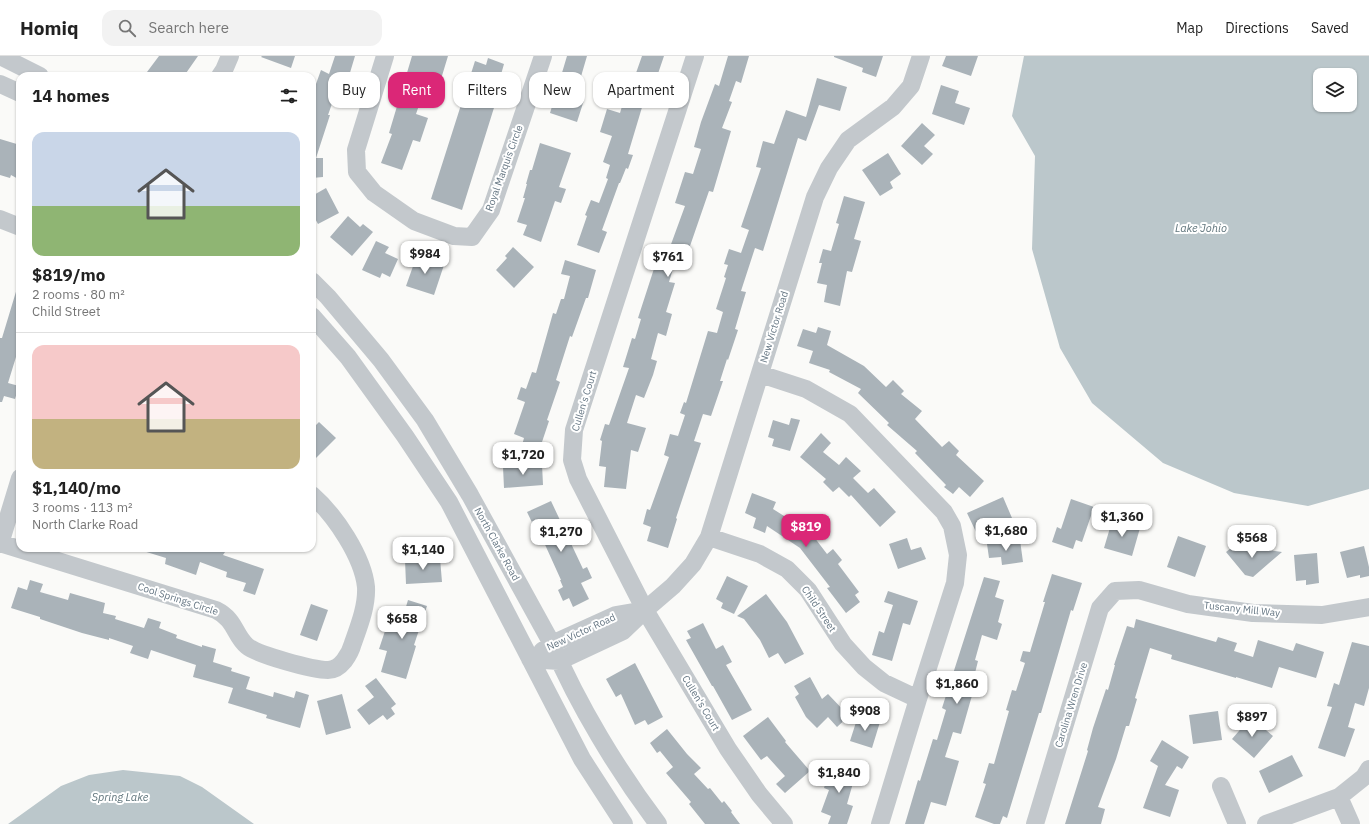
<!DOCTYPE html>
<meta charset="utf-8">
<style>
body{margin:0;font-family:"IBM Plex Sans",sans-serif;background:#f2f2f2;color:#222;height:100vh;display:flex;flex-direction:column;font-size:15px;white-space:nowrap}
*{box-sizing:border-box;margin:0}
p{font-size:13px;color:#767676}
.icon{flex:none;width:22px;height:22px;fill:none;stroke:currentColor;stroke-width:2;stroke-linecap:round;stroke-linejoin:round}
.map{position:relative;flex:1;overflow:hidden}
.sheet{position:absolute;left:16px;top:16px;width:300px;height:480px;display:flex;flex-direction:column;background:#fff;border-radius:12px;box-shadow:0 1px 3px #0004}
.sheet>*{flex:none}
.guide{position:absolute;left:328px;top:16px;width:380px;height:36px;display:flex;gap:8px}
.tools{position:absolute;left:1313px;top:12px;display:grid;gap:8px}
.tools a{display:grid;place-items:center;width:44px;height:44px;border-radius:8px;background:#fff;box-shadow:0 1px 3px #0004;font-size:20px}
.price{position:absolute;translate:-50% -34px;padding:0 9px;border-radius:8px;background:#fff;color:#222;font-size:13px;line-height:26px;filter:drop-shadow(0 1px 2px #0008)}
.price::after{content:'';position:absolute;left:50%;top:24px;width:12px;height:9px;margin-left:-6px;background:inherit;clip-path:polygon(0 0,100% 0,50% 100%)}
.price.on{background:#db2777;color:#fff}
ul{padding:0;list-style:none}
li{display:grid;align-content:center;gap:8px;height:212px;padding:0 16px}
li+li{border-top:1px solid #e0e0e0}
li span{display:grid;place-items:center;height:124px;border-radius:12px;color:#555}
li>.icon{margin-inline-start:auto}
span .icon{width:72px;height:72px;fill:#fffc;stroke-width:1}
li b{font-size:17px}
h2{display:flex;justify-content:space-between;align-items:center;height:48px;padding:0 16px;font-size:17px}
.tag{padding:0 14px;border-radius:12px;background:#fff;box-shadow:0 1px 3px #0004;font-size:14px;line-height:36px}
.tag.on{background:#db2777;color:#fff}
header{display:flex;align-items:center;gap:24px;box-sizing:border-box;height:56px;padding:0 20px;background:#fff;border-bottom:1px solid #e0e0e0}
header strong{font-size:19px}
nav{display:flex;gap:22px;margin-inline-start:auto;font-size:14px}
.search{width:280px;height:36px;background:#f2f2f2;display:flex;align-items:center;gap:10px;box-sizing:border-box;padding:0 14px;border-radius:12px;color:#767676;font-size:15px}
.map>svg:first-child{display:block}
.water{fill:#bbc7cb;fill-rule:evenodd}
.building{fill:#aab3b9}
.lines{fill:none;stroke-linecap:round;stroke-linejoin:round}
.minor{stroke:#c3c8cc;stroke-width:18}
.labels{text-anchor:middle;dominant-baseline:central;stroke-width:4;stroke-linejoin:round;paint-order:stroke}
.street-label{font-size:10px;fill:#657683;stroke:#fff}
.water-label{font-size:11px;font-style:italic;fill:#60757c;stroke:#fff}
</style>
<header>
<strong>Homiq</strong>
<div class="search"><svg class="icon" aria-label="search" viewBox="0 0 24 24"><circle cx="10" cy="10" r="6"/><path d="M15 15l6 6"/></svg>Search here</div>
<nav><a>Map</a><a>Directions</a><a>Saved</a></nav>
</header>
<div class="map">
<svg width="1369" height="768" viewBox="0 0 1369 768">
<rect width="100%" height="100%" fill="#fafaf8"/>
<path class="water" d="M1024,0H1369V433L1308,450L1234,437L1163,407L1092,347L1060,292L1032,193L1035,100L1012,60ZM1320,19H1350V49H1320Z
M123,714L180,720L202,731L254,768H8L61,730L89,719Z"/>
<path class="building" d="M159,0H198L184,20H144Z
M262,0H295L291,12L261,1Z
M335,0H355L346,30L339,28L328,59H330L316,102H323V121L312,122V39L321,14L329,18Z
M412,0H448L438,33L426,29L416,58L428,62L420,86L413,84L402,114L381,107L392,78L389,77Z
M567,0H587L575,41L584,44L577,66L550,57Z
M642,0H664L647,50L643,48L628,98L633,99L628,113L626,112L620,127H619L602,174L607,176L599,197L577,189L587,160L585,159L591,144L599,147L608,123L606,122L610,109L603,106L612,80L600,76L607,53L620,57L632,16L636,17Z
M728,0H749L741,27L736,25L729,45L732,46L722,72L731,75L713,136L709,135L690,190L691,191L686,209L675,206L669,226L675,227L666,256L672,258L666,280L658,277L651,303L657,305L653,319L644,342L636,339L627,367L646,372L638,396L631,394L626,433L604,431L606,411L599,410L602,385L600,384L605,368L609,369L629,312L623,311L632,282L635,283L641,263L638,262L662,188L670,191L685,150L675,147L685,116L693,118L701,93L694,91L701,66L715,28L719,30Z
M834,0H883L876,21L862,16L863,12L834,1Z
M946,0H978L971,20L942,10Z
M488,2L504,8L500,22L503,23L462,154L431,143L475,5L486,9Z
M817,22L847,31L840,55L819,49L806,85L798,82L763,195L755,192L741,235L746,236L735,273L738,274L728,304L727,303L720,325H723L711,360L703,358L694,385L701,387L676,462L677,463L668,492L647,485L651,471L643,468L647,453L650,454L669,401L664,399L670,378L678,380L685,359L680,357L684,346L686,347L708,275L717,277L723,256L716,253L726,222L724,221L728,209L724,208L729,193L741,197L749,174L741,171L761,112L756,111L763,85L774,88L786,54L806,61Z
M941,29L959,35L955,47L970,52L964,69L932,58Z
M922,67L935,79L924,90L933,98L922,109L901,90Z
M0,83L20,89V124L11,119L10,122L0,119Z
M540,87L571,97L559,131L566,133L561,147L555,145L541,186L523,179L527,169L517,166L525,142H523L527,128H526L530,114H532Z
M888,97L901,118L890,126L893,132L880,140L862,114Z
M326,132L339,157L318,168L312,157V140Z
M844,140L865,146L854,183L861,185L852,216L847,215L840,250L824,246L827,229L817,227L822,207H819L823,193L831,195L839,168L836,167Z
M348,160L360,171L363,168L373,176L352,200L330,181Z
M376,185L389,191L385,197L398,203L390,221L382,217L380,222L362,214Z
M513,191L534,211L514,232L496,214L507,202L505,200Z
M417,199L444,209L434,239L406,230Z
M565,204L596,214L588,242H586L572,281L570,280L556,324L560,326L547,364L549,365L539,395L522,389L524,382L514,378L525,346L517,343L521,331L526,333L532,316L536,317L553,257L556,258L561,243H564L570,220L561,218Z
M18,229L20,230V302L16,301L8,327L19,330L15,343L4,340L2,346H0V282H2Z
M818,271L831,275L827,289L864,310L886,331L893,324L904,335L901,338L922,355L915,363L942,391L949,385L959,395L956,399L984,425L970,441L959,431L953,438L944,431L946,429L915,397L917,395L887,369L889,367L858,337L861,333L829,316L830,314L809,307L813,295L797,290L803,273L816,277Z
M791,362L800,364L790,395L772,390L774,383L768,381L773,364L789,369Z
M319,366L336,382L312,406V373Z
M821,377L831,387L823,396L839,409L846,401L861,415L853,422L868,437L874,432L896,456L880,471L851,439L849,441L839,431L833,436L823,426L826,423L800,401Z
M542,408L543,429L504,432L503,411Z
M752,437L776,446L773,453L792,465L795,459L815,472L811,477L827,498L833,493L842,504L838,508L859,536L855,539L860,546L846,557L827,532L830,531L800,492L767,470L765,477L753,472L756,462L745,457Z
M1003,441L1012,462L977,478L967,457Z
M1071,443L1094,451L1082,486L1076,484L1073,493L1052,486L1057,471L1061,473Z
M551,445L583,513L587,511L592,522L581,527L589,543L573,551L569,542L563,545L558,534L563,531L560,524H561L542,482L540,483L527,456Z
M1112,465L1140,472L1132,500L1104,492Z
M1178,480L1206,490L1195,521L1167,511Z
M907,482L911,494L921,491L926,503L898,513L889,488Z
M1020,484L1023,506L1002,509L1001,501L989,502L987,488Z
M1235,489L1282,496L1253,521L1245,519L1226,496Z
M1364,490L1369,511V520L1360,522V519L1347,522L1340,496Z
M141,492H215L225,496L223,499L264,513L255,539L243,535L246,527L226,521L227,516L200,506L196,519L165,508L166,502L140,494Z
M1317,497L1319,527L1306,529V524L1296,525L1294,499Z
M440,502L442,526L406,528L405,504Z
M1052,518L1082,527L1073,555L1071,554L1041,657H1039L1007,762L1003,760L1000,768H994L975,761L986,728L983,727L989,707L994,708L1009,655L1006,654L1012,634L1016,635L1025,607L1020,605L1023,595L1030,596L1045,546H1043Z
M727,520L748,530L734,558L721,552L723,547L716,543Z
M984,521L1000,525L995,541L1004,544L998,566L1002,568L997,584L982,579L975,604L978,605L975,617L984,620L979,638L973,636L961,678L953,676L945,701L959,705L946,750L931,746L924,768H905L918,724L920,725L933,683L937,684L946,654L942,652Z
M30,524L43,528L40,536L68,544L70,537L105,547L103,557L116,560L115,563L144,572L148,562L161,566L159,572L177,579L176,582L202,591V589L216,593L213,606L232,612L231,615L250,621L246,633L273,641L274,636L294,642L296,635L309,639L300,672L266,662L267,659L228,647L233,632L193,621L196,609L151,594L148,603L130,597L133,590L109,582V584L82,577L40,563V561L11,552L18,531L27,534Z
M888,535L918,545L910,569L903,567L892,605L872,599L879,575L884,577L893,549L884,546Z
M766,538L787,566L804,598L785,608L778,597L769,602L760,584L744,563L737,560Z
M408,544L427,550L414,589L416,590L406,623L381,616L387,595L379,593L390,560L402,564Z
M311,548L328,554L317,585L300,579Z
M1136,563L1216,586L1218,581L1237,587L1234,595L1253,601L1258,584L1293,595L1296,587L1324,596L1316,622L1279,611L1272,632L1236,621V622L1171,603L1172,599L1150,592L1135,642L1137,643L1129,670H1126L1116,703L1098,751L1105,753L1101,768H1065L1088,695L1087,694L1093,672L1106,633L1108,634L1115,609H1114L1127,570L1134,572Z
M703,567L716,593L723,589L732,606L726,609L752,654L732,664L713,630H712L686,584L691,582L687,575Z
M1352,586L1369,590V632L1364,650L1355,647L1348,671L1355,673L1345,701L1318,692L1332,651L1327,650L1334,627L1339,629Z
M635,607L663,661L648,669L645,664L635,669L621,638L616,641L606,623Z
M810,621L822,643L828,638L849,660L837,671L828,661L817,672L806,661L795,641L799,638L794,630Z
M376,622L396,648L391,652L395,658L387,664L383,659L369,669L357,654L374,641L365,630Z
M342,638L351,672L326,679L317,645Z
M1218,655L1222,684L1193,688L1189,659Z
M858,660L880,666L872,692L850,685Z
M768,661L786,685L785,686L810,715L785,737L776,728L785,720L767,700L761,704L743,680Z
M1251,661L1273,680L1254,702L1232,683Z
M667,673L687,698L701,712L694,718L708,733L710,732L722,747L724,745L732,755L731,756L740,768H705L689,748L691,746L666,717L673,711L660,695L657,697L650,687Z
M1162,684L1189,701L1182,713L1177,710L1165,729L1179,734L1170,761L1143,752L1158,710L1150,705Z
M1292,699L1303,720L1269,737L1259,715Z
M834,706L857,713L847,748L853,750L847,768H828L831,760L821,756L829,734L824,732L829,715L831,716Z"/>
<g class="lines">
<path class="minor" d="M0,0L40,20
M385,0L356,94L357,116L374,137L414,165L454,180L472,181L491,154L543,0
M695,0L574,374L572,404L578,423L645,554L728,693L759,738L784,768
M220,20L224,14L230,0
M0,28L20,37
M0,163L20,171
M312,225L328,241L381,304L425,364L470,439L552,588C578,649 618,715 658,768
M312,260L348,301L405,380L449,446L582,703L624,768
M760,318L806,333L850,358L944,456L952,470L958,499L955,527L918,643L880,768
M709,481L760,498L787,513L808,534L843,588L864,611L884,627L918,643
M0,487L216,554C236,564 234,579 247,590C258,599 313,614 328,614C341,614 350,598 353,587C359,570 367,550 366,531C363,501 335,459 312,439
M0,488L20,422
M542,595L552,588L616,559L645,554
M530,603L559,605L623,575L645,554L673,530L693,508L709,481L815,141L829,112L848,84L893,51L911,30L921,0
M1221,730L1237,768
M1339,741L1351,768
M1035,768L1100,552L1115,535L1139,534L1188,548L1253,557L1322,559L1369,551
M1266,768L1339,741L1364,721L1369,713"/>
</g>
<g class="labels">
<g class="street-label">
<text transform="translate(504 112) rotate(-70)">Royal Marquis Circle</text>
<text transform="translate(774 271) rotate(-73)">New Victor Road</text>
<text transform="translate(584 345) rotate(-73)">Cullen's Court</text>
<text transform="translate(497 488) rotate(61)">North Clarke Road</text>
<text transform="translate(178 543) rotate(18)">Cool Springs Circle</text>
<text transform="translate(819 553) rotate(56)">Child Street</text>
<text transform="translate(1242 553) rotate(6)">Tuscany Mill Way</text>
<text transform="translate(581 576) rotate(-25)">New Victor Road</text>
<text transform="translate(701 647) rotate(59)">Cullen's Court</text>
<text transform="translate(1071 649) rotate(-73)">Carolina Wren Drive</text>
</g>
<g class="water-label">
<text x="1201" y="172">Lake Johio</text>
<text x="120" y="741">Spring Lake</text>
</g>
</g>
</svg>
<div class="tools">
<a><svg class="icon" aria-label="layers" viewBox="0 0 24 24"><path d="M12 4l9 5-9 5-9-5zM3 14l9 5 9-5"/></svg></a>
</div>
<b class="price" style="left:425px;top:219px">$984</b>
<b class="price" style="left:668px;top:222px">$761</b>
<b class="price" style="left:523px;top:420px">$1,720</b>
<b class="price" style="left:1122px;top:482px">$1,360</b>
<b class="price on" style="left:806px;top:492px">$819</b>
<b class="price" style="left:1006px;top:496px">$1,680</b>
<b class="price" style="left:561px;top:497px">$1,270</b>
<b class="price" style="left:1252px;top:503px">$568</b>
<b class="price" style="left:423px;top:515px">$1,140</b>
<b class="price" style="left:402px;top:584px">$658</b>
<b class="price" style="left:957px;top:649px">$1,860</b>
<b class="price" style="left:865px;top:676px">$908</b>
<b class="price" style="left:1252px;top:682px">$897</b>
<b class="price" style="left:839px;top:738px">$1,840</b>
<div class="guide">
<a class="tag">Buy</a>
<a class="tag on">Rent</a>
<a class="tag">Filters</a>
<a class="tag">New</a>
<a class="tag">Apartment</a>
</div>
<section class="sheet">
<h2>14 homes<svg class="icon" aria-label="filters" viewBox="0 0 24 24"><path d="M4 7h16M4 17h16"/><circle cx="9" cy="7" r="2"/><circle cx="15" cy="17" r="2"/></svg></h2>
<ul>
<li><span style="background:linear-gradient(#c9d6e8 60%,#8fb573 0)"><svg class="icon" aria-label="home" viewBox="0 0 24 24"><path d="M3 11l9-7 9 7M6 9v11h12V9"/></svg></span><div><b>$819/mo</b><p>2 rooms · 80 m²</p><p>Child Street</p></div></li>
<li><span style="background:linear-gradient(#f6c9c9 60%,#c2b280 0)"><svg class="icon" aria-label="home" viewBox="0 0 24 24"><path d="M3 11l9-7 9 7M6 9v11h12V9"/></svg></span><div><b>$1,140/mo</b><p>3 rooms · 113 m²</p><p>North Clarke Road</p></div></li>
</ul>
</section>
</div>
